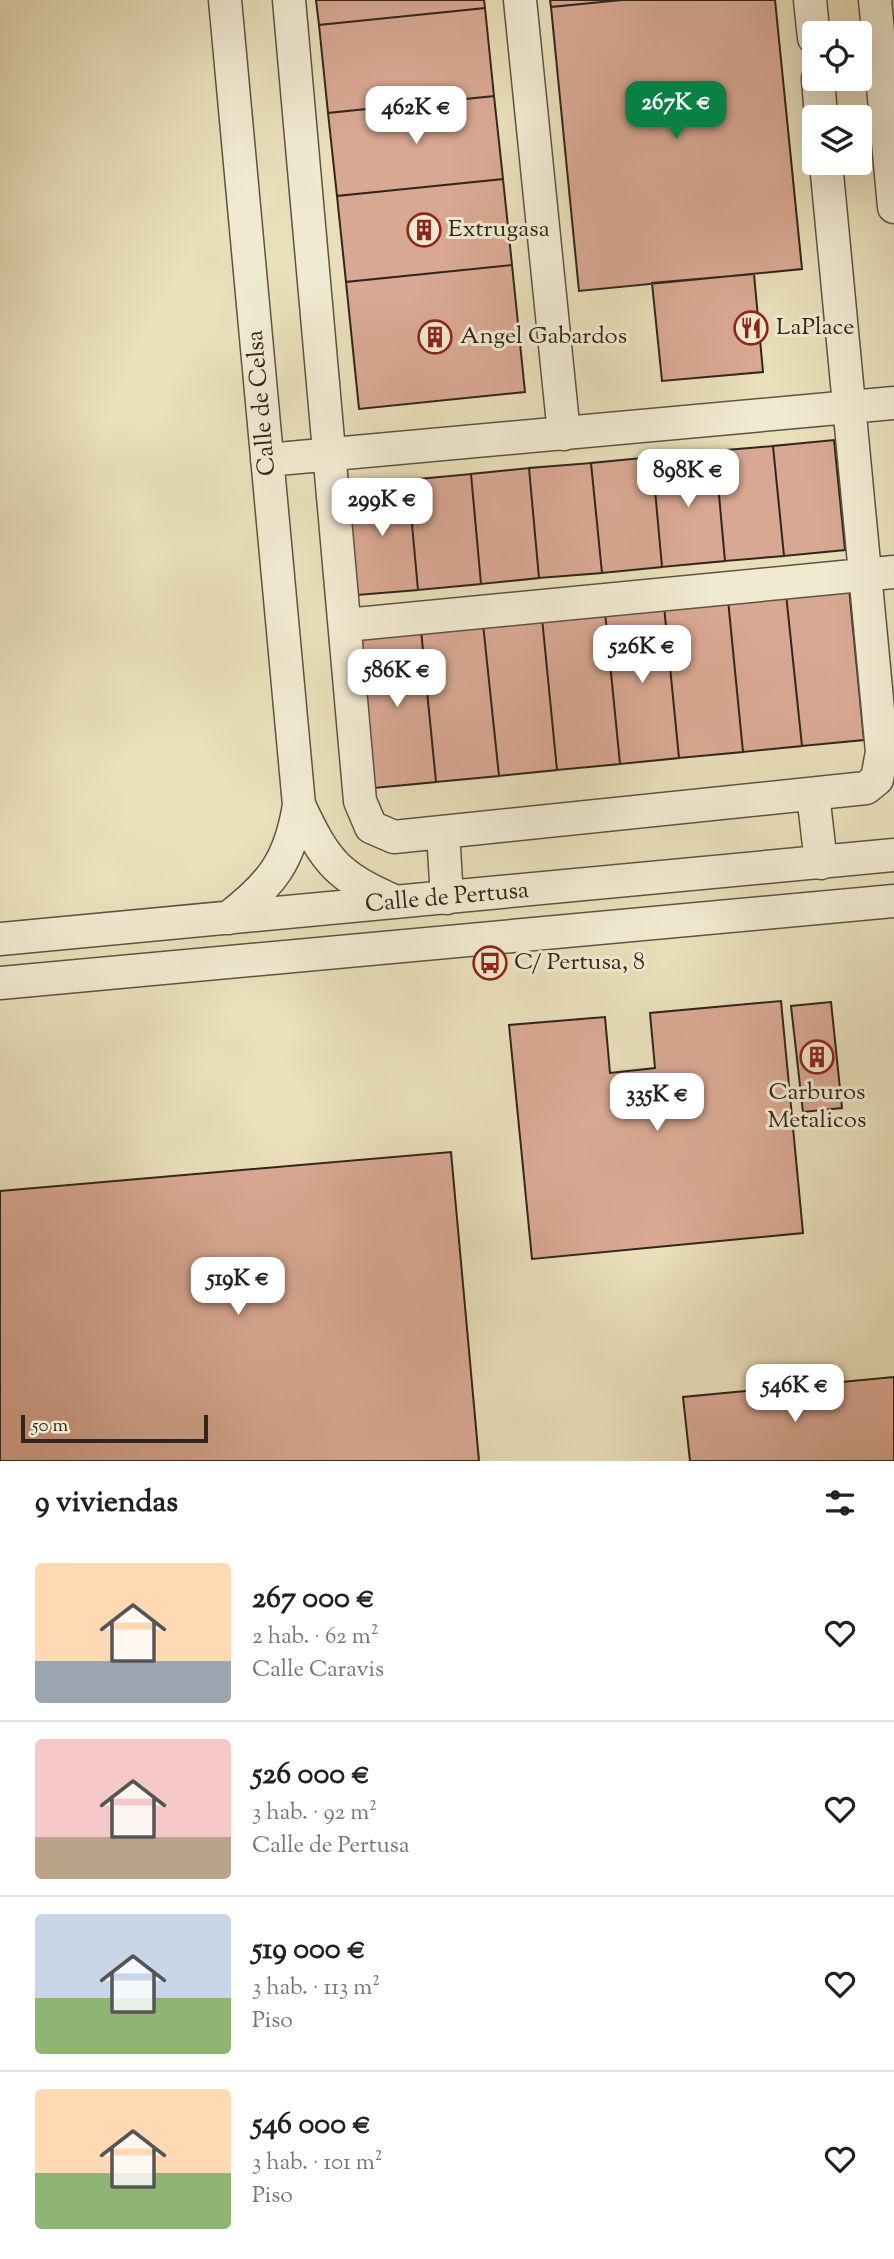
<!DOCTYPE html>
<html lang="es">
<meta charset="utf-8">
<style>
body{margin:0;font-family:"Sorts Mill Goudy",serif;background:#f2f2f2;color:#202124;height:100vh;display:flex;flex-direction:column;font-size:26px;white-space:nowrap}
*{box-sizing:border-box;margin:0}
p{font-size:23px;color:#757577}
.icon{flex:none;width:38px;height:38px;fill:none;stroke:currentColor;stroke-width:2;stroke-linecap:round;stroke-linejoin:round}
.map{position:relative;height:1461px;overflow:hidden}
.details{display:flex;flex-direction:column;background:#fff;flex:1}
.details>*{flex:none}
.fabs{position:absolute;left:802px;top:21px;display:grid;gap:14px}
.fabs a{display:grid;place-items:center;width:70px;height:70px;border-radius:7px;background:#fff;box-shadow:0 7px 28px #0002;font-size:35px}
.scale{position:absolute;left:21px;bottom:18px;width:187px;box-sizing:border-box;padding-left:7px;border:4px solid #30261d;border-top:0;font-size:19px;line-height:24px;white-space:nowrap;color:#30261d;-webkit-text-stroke:5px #f1ead2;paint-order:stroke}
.price{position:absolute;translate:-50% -60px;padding:0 16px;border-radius:14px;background:#fff;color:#222;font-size:23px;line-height:46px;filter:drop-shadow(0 2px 4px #0008)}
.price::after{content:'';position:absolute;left:50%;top:42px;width:21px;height:16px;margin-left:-10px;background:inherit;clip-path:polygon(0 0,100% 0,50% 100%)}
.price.current{background:#0b8043;color:#fff}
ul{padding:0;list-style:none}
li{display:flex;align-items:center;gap:21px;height:175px;padding:0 35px}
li+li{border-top:2px solid #e0e0e0}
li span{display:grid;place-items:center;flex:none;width:196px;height:140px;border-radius:7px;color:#555}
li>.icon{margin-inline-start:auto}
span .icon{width:84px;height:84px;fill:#fffc;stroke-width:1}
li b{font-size:30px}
h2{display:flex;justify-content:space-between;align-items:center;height:84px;padding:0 35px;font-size:30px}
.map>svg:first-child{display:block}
.building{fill:#d9a893;stroke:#30261d;stroke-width:2}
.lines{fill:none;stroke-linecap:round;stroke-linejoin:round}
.minor-casing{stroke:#5e5444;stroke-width:35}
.minor{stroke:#f1ead2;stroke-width:32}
.labels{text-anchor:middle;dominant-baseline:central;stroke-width:6;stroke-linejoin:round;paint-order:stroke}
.poi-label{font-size:24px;fill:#30261d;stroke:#f1ead2;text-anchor:start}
.street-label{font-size:24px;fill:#30261d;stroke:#f1ead2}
</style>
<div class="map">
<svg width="894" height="1461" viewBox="0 0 894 1461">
<rect width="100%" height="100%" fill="#e9dfba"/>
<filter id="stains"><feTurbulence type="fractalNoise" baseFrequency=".00286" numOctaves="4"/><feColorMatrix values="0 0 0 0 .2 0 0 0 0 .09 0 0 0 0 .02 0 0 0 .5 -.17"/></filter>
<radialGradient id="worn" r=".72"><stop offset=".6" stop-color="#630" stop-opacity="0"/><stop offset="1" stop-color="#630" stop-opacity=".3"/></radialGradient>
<path class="building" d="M316,0H484L485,8L319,25Z
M550,0H622L551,7Z
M622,0H775L802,269L579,291L551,7Z
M485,8L494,96L328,113L319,25Z
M494,96L503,179L337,196L328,113Z
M503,179L512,265L346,282L337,196Z
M512,265L525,392L359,409L346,282Z
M754,274L763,372L662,381L652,283Z
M834,440L845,550L784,556L773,446Z
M773,446L784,556L725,561L715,451Z
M715,451L725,561L662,567L652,457Z
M652,457L662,567L602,573L591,463Z
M591,463L602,573L539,578L529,468Z
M529,468L539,578L481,584L471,474Z
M471,474L481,584L418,590L408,480Z
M408,480L418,590L357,595L347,485Z
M849,588L864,740L802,746L786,594Z
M786,594L802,746L743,752L728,600Z
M728,600L743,752L679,758L664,606Z
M664,606L679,758L620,764L605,612Z
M605,612L620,764L557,770L542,618Z
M542,618L557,770L499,776L483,624Z
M483,624L499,776L436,782L421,630Z
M421,630L436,782L374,788L359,636Z
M781,1001L803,1233L532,1259L509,1025L605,1017L610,1073L655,1068L650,1013Z
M831,1002L842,1108L803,1112L791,1006Z
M451,1152L479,1461H0V1191Z
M894,1377V1461H690L683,1397Z"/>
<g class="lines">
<defs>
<path id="minor" d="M225,0L299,805C290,861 272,884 228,918
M289,0L360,801L371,827L394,837L866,788L877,779L882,752L826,163
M520,0L564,434
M810,0L814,38
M875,0L894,207
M818,79L821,117
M267,460L894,403
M346,625L894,572
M813,794L821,863
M299,805C326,863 337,876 396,902
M443,832L447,898
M0,939L894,855
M0,983L894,901"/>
</defs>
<use href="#minor" class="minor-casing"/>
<use href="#minor" class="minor"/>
</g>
<defs>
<symbol id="building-ring" viewBox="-11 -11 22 22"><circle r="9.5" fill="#f1ead2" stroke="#8f2418" stroke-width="1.5"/><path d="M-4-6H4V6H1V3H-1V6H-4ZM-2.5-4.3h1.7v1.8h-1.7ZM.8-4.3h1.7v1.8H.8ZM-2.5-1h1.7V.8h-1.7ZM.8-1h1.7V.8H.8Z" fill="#8f2418"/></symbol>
<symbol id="restaurant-ring" viewBox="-11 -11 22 22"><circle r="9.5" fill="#f1ead2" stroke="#8f2418" stroke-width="1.5"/><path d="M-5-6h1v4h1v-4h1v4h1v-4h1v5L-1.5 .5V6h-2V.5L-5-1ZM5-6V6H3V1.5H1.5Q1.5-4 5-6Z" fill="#8f2418"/></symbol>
<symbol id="bus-ring" viewBox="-11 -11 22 22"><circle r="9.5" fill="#f1ead2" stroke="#8f2418" stroke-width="1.5"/><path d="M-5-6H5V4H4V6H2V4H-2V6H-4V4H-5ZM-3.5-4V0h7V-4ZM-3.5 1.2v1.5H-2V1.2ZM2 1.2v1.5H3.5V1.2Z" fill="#8f2418"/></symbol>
</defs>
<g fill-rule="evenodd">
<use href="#building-ring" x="405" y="211" width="38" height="38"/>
<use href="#restaurant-ring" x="732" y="309" width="38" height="38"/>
<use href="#building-ring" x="416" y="318" width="38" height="38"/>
<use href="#bus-ring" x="471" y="944" width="38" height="38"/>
<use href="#building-ring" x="798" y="1038" width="38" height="38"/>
</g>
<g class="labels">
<g class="poi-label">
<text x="448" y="230">Extrugasa</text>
<text x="776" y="328">LaPlace</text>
<text x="460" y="337">Angel Gabardos</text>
<text x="514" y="963">C/ Pertusa, 8</text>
<text x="817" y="1093" text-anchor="middle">Carburos<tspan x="817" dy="28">Metalicos</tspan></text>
</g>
<g class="street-label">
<text transform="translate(262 403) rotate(-95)">Calle de Celsa</text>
<text transform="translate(447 898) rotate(-5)">Calle de Pertusa</text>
</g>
</g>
<rect width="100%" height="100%" filter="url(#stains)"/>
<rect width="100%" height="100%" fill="url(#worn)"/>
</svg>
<div class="fabs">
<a><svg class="icon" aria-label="locate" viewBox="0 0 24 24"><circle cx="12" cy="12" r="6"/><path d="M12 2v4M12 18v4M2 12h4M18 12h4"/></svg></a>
<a><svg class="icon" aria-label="layers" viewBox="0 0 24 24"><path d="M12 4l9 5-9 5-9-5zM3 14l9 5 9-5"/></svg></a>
</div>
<div class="scale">50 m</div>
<b class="price current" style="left:676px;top:141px">267K €</b>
<b class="price" style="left:416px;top:146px">462K €</b>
<b class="price" style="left:688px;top:509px">898K €</b>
<b class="price" style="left:382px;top:538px">299K €</b>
<b class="price" style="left:642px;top:685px">526K €</b>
<b class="price" style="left:397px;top:709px">586K €</b>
<b class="price" style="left:657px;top:1133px">335K €</b>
<b class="price" style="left:238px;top:1317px">519K €</b>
<b class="price" style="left:795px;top:1424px">546K €</b>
</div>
<section class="details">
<h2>9 viviendas<svg class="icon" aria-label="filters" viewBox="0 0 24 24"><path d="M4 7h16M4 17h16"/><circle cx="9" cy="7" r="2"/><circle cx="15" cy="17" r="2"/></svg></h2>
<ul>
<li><span style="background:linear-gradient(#ffd9b3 70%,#9aa5b1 0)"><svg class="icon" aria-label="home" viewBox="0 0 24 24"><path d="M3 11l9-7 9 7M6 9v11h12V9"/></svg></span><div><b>267 000 €</b><p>2 hab. · 62 m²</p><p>Calle Caravis</p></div><svg class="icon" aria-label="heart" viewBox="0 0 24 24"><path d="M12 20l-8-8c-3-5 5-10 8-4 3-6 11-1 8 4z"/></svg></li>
<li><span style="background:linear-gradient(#f6c9c9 70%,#b9a48a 0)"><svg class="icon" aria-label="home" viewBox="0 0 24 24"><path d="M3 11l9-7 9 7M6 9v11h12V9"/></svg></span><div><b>526 000 €</b><p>3 hab. · 92 m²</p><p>Calle de Pertusa</p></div><svg class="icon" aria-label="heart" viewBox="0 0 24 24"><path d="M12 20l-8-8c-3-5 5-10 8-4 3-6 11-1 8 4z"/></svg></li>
<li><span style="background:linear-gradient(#c9d6e8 60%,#8fb573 0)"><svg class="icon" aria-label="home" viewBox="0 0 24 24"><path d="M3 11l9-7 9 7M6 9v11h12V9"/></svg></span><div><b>519 000 €</b><p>3 hab. · 113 m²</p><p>Piso</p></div><svg class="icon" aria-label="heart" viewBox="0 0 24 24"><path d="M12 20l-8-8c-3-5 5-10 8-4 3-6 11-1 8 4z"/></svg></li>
<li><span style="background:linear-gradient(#ffd9b3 60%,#8fb573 0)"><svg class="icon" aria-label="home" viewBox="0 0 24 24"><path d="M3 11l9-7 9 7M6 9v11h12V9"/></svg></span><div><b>546 000 €</b><p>3 hab. · 101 m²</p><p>Piso</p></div><svg class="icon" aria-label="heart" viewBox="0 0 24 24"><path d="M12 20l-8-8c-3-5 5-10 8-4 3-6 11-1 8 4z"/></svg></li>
</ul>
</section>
